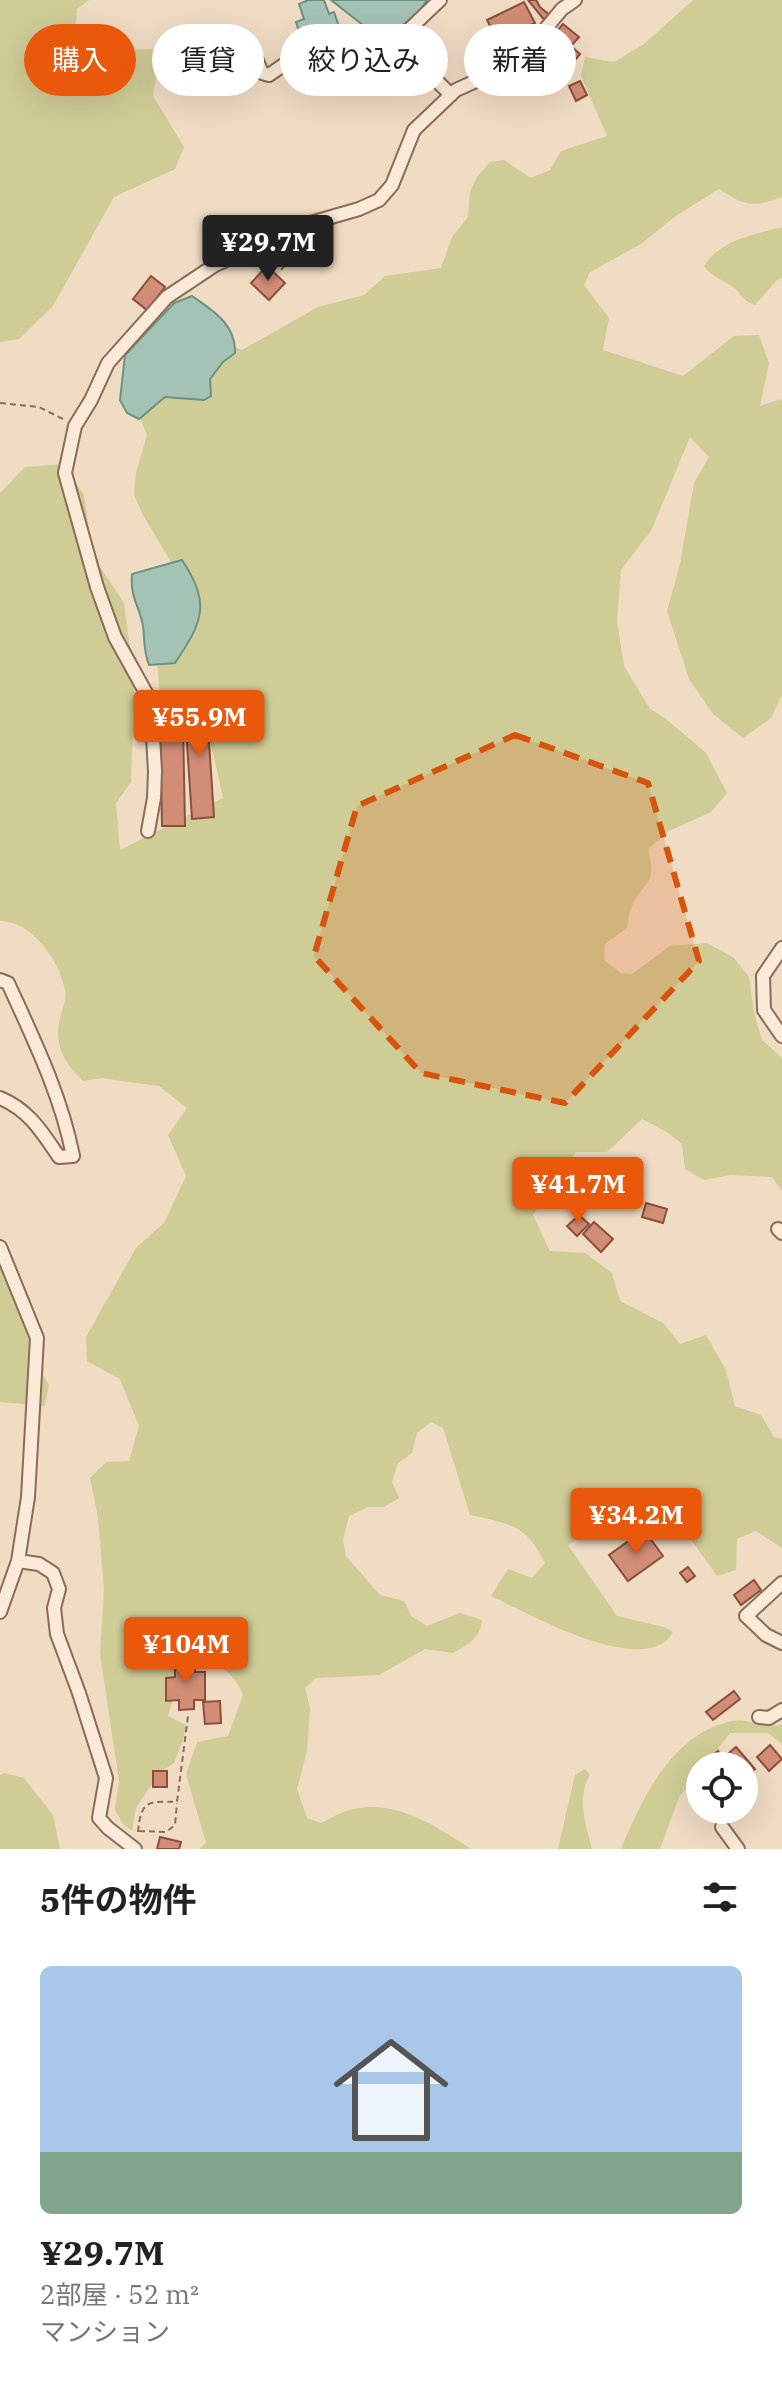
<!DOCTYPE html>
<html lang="ja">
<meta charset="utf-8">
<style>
body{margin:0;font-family:"IBM Plex Serif","Noto Sans JP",serif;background:#f2f2f2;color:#222;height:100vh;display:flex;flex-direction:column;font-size:30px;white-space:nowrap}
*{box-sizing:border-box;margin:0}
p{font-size:26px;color:#767676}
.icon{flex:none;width:44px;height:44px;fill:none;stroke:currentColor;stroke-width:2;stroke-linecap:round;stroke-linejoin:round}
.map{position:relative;height:1849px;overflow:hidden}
.drawer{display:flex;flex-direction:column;background:#fff;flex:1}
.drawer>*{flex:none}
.top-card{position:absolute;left:24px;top:24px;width:734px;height:72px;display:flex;gap:16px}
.controls{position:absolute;left:686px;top:1752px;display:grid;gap:16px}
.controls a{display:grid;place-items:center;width:72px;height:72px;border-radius:50%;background:#fff;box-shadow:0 8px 32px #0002;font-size:40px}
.price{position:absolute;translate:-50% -68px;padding:0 18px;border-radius:8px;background:#ea580c;color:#fff;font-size:26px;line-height:52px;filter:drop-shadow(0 2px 4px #0008)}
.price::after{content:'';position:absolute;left:50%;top:48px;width:24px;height:18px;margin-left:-12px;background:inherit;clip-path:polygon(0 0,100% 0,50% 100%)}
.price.selected{background:#222;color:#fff}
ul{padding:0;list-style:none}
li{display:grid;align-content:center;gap:16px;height:424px;padding:0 40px}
li span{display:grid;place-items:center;height:248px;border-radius:12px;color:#555}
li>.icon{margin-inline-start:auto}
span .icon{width:144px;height:144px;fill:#fffc;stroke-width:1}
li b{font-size:34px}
h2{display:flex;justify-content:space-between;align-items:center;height:96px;padding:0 40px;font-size:34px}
.chip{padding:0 28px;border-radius:36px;background:#fff;box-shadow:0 8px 32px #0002;font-size:28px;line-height:72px}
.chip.selected{background:#ea580c;color:#fff}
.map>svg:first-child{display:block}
.green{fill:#cfcc96}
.water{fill:#a5c3b5;stroke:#6b9282;stroke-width:2}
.building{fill:#d18d76;stroke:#8c4f3d;stroke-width:2}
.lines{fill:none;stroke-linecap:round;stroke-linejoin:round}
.minor-casing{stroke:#8c6b58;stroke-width:16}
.path{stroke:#8c6b58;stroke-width:2;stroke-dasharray:6 4;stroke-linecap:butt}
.minor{stroke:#fbead7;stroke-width:12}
.marked{fill:#d7540e;fill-opacity:0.2;stroke:#d7540e;stroke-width:6;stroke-dasharray:16 10;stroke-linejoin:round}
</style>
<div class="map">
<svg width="782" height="1849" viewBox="0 0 782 1849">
<rect width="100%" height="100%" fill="#f0dbc3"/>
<path class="green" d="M0,0H89L77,9L75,34L108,50L161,49L153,96L184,147L175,169L114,197L53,306L19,339L0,342Z
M693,0H782V197C753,208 744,206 719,189L677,215L641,244L590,272L584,285L609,318L603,350L683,376L734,336L759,335L769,363L760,406L782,399V695L771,718L743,738L713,714L689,679L667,611L680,564L694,483L709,457L690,437L652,529L621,570L617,621L624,666L650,709L665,718L706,753L727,793L711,812L669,831L648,849C658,890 642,879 631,909C629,914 628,922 627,928L605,944L604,960L621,973L632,974L670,946L707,943L734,958L749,977L754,1013L762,1040L782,1058V1191L772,1177L730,1175L704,1180L685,1169L682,1144L667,1132L642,1119L607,1152H576L533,1215L550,1251L585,1253L612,1273L620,1301L663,1323L680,1344L706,1335L726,1370L735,1406L761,1415L774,1437L782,1439V1548L756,1531L737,1539L736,1570L717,1576L655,1489L568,1545L617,1616L664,1627L673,1632C646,1681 526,1612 491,1596L508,1569L532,1578L545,1563C526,1524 510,1524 470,1515L443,1428L431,1422L417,1433L412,1453L398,1463L392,1482L399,1498L384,1507H368L349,1516L343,1540L346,1556L380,1595L404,1601L411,1616L427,1626L460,1613L482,1620C481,1638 467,1645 453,1653L425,1649L379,1675L316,1678L305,1688L310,1708L307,1751L297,1789L307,1818L321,1823C330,1819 340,1812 350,1810C394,1798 436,1826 471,1849H199L206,1843L186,1774L197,1742L228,1736L243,1695C236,1674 217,1666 206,1647L190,1645L168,1716L188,1726L174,1763L159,1773L136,1808L132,1831L123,1824L115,1810L119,1781L100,1653L104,1590L98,1517L90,1478L106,1462L129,1461L139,1426L120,1379L87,1361L86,1337L136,1248L164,1223L186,1176L168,1135L187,1108L159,1086L101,1078L83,1081C63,1061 53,1045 61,1014C63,1007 67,997 65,990C59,960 32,921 0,921V493L25,467L63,464L84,495L93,556L124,603L129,642L135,664L131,782L116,803L120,850L223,798L202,703L161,708L157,661L182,581L143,515L134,495L136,473L147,435L135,405L230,345L242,350L318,307L364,295L385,276L441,268L452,237L468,217L470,192L477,177L490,162L504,160L531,178L550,170L561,151L607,136L581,76L585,57L614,62L644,44Z
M782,227V278L777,280L755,305C737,298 743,293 730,285C719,278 712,277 704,266C721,239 753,235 782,227Z
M0,1268L6,1269C20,1308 28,1351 49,1385L45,1406L0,1402Z
M739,1720L776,1726L782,1724V1744L768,1733H730L704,1766H700V1771L679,1797L660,1849H621C643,1796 675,1728 739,1720Z
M585,1769L590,1775C576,1796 586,1826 592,1849H558L575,1775Z
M4,1773L24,1778L53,1815L60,1849H0V1775Z"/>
<path class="water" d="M308,0H324L329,14L334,12L342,35L304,47L296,22L304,19L299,4Z
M331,0H427C414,22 397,31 373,33Z
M192,296C213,311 236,324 235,353L223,362L210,379L211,396L204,400L165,397L139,419L127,413L120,400L125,355L174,303Z
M182,560C211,604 203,621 175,663L149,665C143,649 145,641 143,626C139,604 130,599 132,574Z"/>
<path class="building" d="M528,0H536L540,7L552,17L546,22Z
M524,2L535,23L526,27L528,31L511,39L509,36L498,41L487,20Z
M563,24L579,37L571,46L580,54L571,65L546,44Z
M580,81L587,95L576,101L569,86Z
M267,266L285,283L269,300L251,283Z
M151,276L165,287L147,310L133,299Z
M206,697L214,817L192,819L184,699Z
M160,723H183L185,826H162Z
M646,1203L667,1209L663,1223L642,1217Z
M579,1215L589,1224L577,1236L567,1226Z
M594,1222L613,1239L601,1252L583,1234Z
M644,1530L663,1556L628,1581L609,1555Z
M688,1567L695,1576L687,1582L680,1573Z
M754,1580L761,1590L741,1605L734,1595Z
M175,1660H195V1672H205V1700H194V1709L179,1710V1700L166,1701V1678L175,1677Z
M734,1691L740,1699L713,1720L706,1712Z
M220,1701L221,1723L205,1724L203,1702Z
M770,1745L782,1759L769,1771L757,1757Z
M736,1747L755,1769L744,1779V1766H709L706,1761L718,1751L723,1758Z
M153,1771H167V1787H153Z
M160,1837L181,1842L179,1849H157Z"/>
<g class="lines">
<defs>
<path id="minor" d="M440,0L397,41L451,95
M200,36C247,31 244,29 262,73L269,75C310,44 347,35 397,41
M148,831L154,798L155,771L151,702L115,637L97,587L65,473L75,426L91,400L108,363L167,297L215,265L307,224L359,209L379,200L392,185L414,130L456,90L498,71L532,45L562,9L575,0
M782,948L763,976L764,1010L782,1036
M0,980L8,983C34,1040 61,1095 73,1156L59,1157C42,1132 29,1110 0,1098
M778,1229L782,1233
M0,1247L37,1338L28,1497L18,1561L0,1612
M18,1561L39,1564L53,1573L59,1589L54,1608L57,1634L79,1693L106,1778L99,1818L108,1828L135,1849
M782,1583L746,1616L766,1635L782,1643
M759,1717L769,1718L782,1710
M722,1827L738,1849"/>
</defs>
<use href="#minor" class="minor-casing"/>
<path class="path" d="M281,270L295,252L310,238
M0,403L39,407L63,419
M139,1831L166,1832L175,1825L177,1803
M138,1832C141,1800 148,1801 177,1802L188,1716"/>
<use href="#minor" class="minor"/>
</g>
<path class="marked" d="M515,735L648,783L699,961L565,1103L421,1073L314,956L357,806Z"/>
</svg>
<div class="controls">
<a><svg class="icon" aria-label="locate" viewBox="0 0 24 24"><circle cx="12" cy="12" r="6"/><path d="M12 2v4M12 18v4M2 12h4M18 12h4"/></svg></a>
</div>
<b class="price selected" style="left:268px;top:283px">¥29.7M</b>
<b class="price" style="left:199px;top:758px">¥55.9M</b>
<b class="price" style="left:578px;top:1225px">¥41.7M</b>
<b class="price" style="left:636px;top:1556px">¥34.2M</b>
<b class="price" style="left:186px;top:1685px">¥104M</b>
<div class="top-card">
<a class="chip selected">購入</a>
<a class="chip">賃貸</a>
<a class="chip">絞り込み</a>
<a class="chip">新着</a>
</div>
</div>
<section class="drawer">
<h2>5件の物件<svg class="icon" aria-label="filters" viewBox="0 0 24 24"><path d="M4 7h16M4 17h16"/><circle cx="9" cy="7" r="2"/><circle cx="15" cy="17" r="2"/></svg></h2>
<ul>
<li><span style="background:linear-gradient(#a9c7e8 75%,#7fa58c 0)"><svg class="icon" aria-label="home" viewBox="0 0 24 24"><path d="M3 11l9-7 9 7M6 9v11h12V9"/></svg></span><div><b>¥29.7M</b><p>2部屋 · 52 m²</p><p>マンション</p></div></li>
</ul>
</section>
